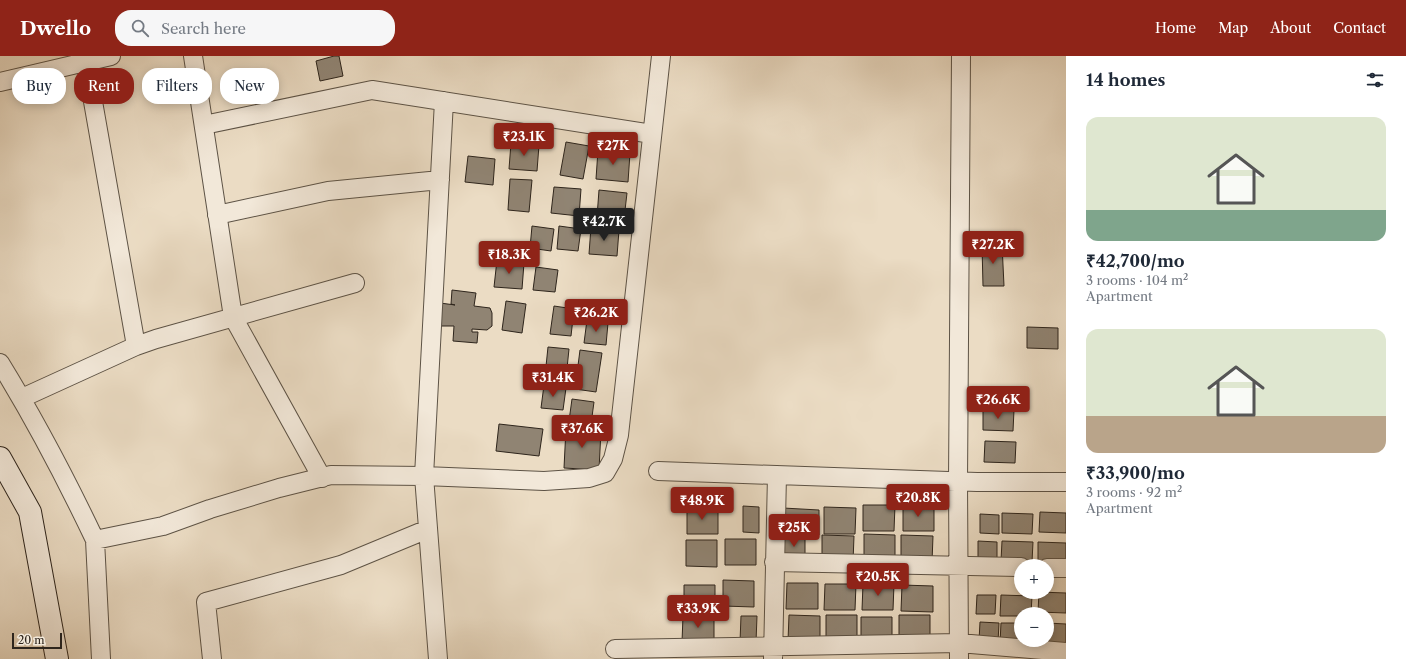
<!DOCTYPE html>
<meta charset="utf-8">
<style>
body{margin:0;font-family:"Libre Caslon Text",serif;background:#f6f6f7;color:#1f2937;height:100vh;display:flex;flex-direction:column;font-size:15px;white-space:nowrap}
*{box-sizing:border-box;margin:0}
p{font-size:13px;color:#747a83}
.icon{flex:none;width:22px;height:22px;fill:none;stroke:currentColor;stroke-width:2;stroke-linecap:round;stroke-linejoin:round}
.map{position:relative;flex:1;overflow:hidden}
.details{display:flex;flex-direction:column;background:#fff;width:340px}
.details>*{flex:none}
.hud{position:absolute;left:12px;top:12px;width:380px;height:36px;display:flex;gap:8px}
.buttons{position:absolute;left:1014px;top:503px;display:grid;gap:8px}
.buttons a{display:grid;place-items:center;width:40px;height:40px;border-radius:50%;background:#fff;box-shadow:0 2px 10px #0003;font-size:20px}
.scale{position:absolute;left:12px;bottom:10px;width:50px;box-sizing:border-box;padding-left:4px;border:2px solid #2e251c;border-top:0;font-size:11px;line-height:14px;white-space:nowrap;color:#2e251c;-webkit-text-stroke:3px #f2e8d9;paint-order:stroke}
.price{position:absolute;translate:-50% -34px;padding:0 9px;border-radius:4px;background:#8f2418;color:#fff;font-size:13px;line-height:26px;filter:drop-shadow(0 1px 2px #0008)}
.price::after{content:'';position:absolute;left:50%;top:24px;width:12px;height:9px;margin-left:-6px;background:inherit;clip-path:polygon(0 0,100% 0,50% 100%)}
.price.on{background:#222;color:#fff}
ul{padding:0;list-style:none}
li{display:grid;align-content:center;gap:8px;height:212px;padding:0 20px}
li span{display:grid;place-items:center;height:124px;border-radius:12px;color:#555}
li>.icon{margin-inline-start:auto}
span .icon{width:72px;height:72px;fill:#fffc;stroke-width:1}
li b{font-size:17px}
h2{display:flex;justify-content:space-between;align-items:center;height:48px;padding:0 20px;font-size:17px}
.chip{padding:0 14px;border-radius:16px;background:#fff;box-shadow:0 2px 10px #0003;font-size:14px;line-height:36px}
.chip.on{background:#8f2418;color:#fff}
header{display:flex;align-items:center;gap:24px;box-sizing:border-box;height:56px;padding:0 20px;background:#8f2418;color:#fff}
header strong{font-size:19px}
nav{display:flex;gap:22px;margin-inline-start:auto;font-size:14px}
.search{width:280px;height:36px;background:#f6f6f7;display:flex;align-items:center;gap:10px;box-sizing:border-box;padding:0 14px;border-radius:16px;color:#747a83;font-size:15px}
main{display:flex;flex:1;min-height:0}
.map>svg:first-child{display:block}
.building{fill:#908473;stroke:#2e251c}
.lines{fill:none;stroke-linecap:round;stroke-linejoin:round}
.street-casing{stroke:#5d5346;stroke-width:20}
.secondary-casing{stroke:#2e251c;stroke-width:24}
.street{stroke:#f2e8d9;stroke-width:18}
.secondary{stroke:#f2e8d9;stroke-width:22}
</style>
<header>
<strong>Dwello</strong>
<div class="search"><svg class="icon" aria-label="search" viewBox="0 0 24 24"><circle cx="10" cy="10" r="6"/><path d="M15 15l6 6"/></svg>Search here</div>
<nav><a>Home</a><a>Map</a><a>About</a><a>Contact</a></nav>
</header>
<main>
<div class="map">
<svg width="1066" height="603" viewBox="0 0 1066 603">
<rect width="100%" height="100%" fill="#ebdcc4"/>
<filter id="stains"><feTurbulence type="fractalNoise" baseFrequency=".005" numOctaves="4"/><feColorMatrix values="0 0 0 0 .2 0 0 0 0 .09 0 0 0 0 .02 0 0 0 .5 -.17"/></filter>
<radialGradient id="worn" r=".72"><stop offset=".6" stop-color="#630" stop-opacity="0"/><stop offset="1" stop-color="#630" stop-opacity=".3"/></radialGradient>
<path class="building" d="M334,0H339L343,20L320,25L316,5Z
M566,86L589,90L583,123L560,119Z
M511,87L539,89L537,115L509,113Z
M598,94L630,97L628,126L596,123Z
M468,100L495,103L493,129L465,126Z
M510,123L532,124L529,156L508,154Z
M554,131L581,133L579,160L551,157Z
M599,134L627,137L624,163L597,161Z
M532,170L554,173L551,195L530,192Z
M559,170L581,173L578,195L557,193Z
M591,171L619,174L617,200L589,198Z
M1002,188L1004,230H983L982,189Z
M497,204L524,207L522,233L494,231Z
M536,211L558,214L555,236L533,234Z
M452,234L476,237L474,250L490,252L492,257V270L487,274L472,273V276H478L477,287L453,285L454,270H441L440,247L455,249L451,248Z
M506,245L526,248L522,277L502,274Z
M554,250L574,253L571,280L550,278Z
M587,264L608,267L606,289L584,287Z
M1027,271L1058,272V293L1027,292Z
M548,291L569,293L566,322L545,320Z
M580,294L602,297L596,336L575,333Z
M544,329L566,332L563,354L541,352Z
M572,343L594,346L591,368L569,365Z
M983,353L1014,354L1013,375L983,374Z
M499,368L543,373L539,400L496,395Z
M566,372L601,374L599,414L564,412Z
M985,385L1016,386L1015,407L984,406Z
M863,449H895L894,475H863Z
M903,449H934V475H903Z
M743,450L759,451V477L743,476Z
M824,451L856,452L855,478H824Z
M687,452H718V478H687Z
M783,452L819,454V479L783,478Z
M1040,456L1066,457V477L1039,476Z
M1002,457L1033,458L1032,478L1002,477Z
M980,458L999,459V478L980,477Z
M864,478L895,479V505L864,504Z
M782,479H805V505H782Z
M822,479L854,480L853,506L822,505Z
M901,479L933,480L932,506L901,505Z
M725,483H756V509H725Z
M686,484H717V511L686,510Z
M978,485L997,486V505L978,504Z
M1002,485L1033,486L1032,506L1001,505Z
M1038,486L1066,487V507H1038Z
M723,524L754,525V551L723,550Z
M787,527H818V553H786Z
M825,528H856L855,554H824Z
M863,528H894L893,554H862Z
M684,529H715V555H684Z
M902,529L933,530V556L901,555Z
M1039,536L1066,537V557L1038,556Z
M977,539H996L995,558H976Z
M1001,539L1032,540L1031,558H1021V560H1000Z
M789,559L820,560V585H788Z
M826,559H857V585H826Z
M899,559H930V585H899Z
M683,560L714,561V586H682Z
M741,560H757L756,586H740Z
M861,561H892V587H861Z
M980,566L999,567L998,586L979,585Z
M1001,567H1021V584H1032V588L1000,587Z
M1047,567L1066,568V589L1042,588V584H1047Z"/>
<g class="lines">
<defs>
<path id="street" d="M85,0L136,290
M193,0L233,261L322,422
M0,26L111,0
M444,45L424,420L544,425L589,422L605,417L613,403L619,379L661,0
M204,69L372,34L652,78
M217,159L328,135L440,124
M0,307C35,364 66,423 95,484
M22,342L136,290L156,283L355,227
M658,415L977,426H1066
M774,506L1021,511
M1047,512H1066
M615,593L959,587L1066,596
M773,602L777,419
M101,603L95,484L163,470L210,453L279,432L331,419L424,420L438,603
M212,603L206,546L341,509L428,473
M959,603L958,425L961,0"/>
<path id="secondary" d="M0,402L30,456L57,603"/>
</defs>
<use href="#street" class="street-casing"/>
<use href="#secondary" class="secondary-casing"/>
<use href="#street" class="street"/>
<use href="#secondary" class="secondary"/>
</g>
<rect width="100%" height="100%" filter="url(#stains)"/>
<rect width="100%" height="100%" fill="url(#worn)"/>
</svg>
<div class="buttons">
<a>+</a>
<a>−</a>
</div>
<div class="scale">20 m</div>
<b class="price" style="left:524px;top:101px">₹23.1K</b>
<b class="price" style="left:613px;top:110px">₹27K</b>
<b class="price on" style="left:604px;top:186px">₹42.7K</b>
<b class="price" style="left:993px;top:209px">₹27.2K</b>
<b class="price" style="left:509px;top:219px">₹18.3K</b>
<b class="price" style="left:596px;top:277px">₹26.2K</b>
<b class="price" style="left:553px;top:342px">₹31.4K</b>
<b class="price" style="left:998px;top:364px">₹26.6K</b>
<b class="price" style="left:582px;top:393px">₹37.6K</b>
<b class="price" style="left:918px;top:462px">₹20.8K</b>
<b class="price" style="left:702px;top:465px">₹48.9K</b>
<b class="price" style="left:794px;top:492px">₹25K</b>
<b class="price" style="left:878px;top:541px">₹20.5K</b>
<b class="price" style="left:698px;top:573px">₹33.9K</b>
<div class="hud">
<a class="chip">Buy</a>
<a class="chip on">Rent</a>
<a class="chip">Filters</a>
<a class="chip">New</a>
</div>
</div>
<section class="details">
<h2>14 homes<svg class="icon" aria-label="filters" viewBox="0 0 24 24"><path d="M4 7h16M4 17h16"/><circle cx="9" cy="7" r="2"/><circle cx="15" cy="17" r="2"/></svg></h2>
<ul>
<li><span style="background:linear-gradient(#dfe7d0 75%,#7fa58c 0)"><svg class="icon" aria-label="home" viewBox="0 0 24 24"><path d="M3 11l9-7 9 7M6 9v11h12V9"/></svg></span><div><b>₹42,700/mo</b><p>3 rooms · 104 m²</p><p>Apartment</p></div></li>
<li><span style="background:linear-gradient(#dfe7d0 70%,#b9a48a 0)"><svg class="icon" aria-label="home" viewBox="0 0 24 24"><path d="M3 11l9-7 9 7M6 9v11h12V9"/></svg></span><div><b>₹33,900/mo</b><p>3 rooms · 92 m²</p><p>Apartment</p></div></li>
</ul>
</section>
</main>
